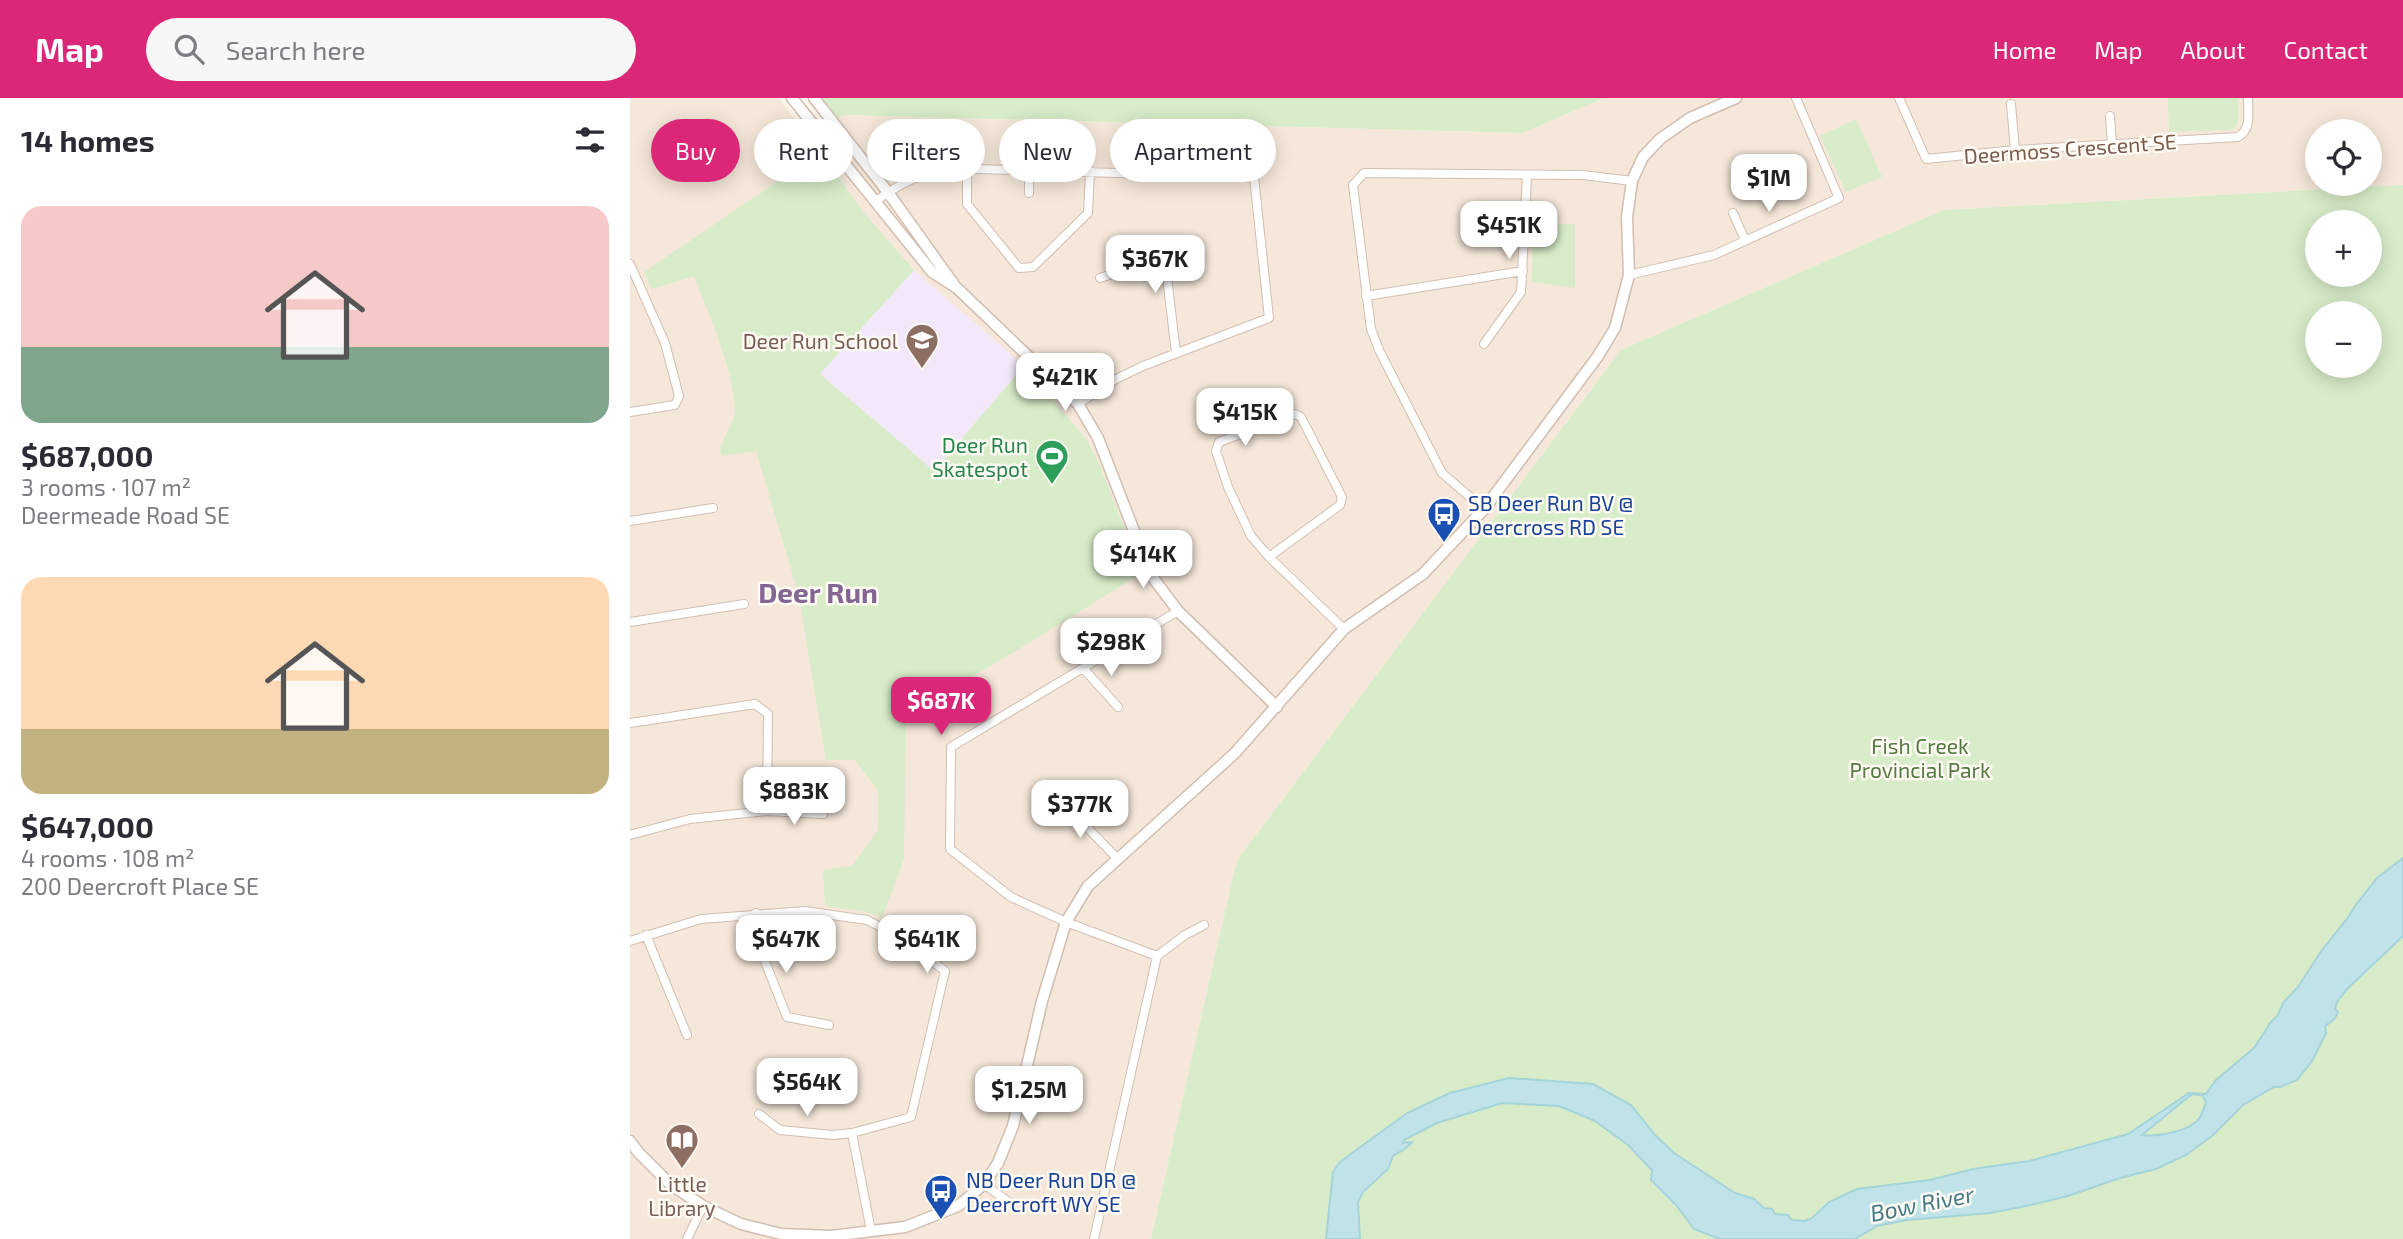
<!DOCTYPE html>
<meta charset="utf-8">
<style>
body{margin:0;font-family:"Exo 2",sans-serif;background:#f7f7f7;color:#2b2b33;height:100vh;display:flex;flex-direction:column;font-size:26px;white-space:nowrap}
*{box-sizing:border-box;margin:0}
p{font-size:23px;color:#7c7c81}
.icon{flex:none;width:38px;height:38px;fill:none;stroke:currentColor;stroke-width:2;stroke-linecap:round;stroke-linejoin:round}
.map{position:relative;flex:1;overflow:hidden}
.side{display:flex;flex-direction:column;background:#fff;width:630px}
.side>*{flex:none}
.top-card{position:absolute;left:21px;top:21px;width:665px;height:63px;display:flex;gap:14px}
.buttons{position:absolute;left:1675px;top:21px;display:grid;gap:14px}
.buttons a{display:grid;place-items:center;width:77px;height:77px;border-radius:50%;background:#fff;box-shadow:0 4px 18px #0003;font-size:35px}
.price{position:absolute;translate:-50% -60px;padding:0 16px;border-radius:14px;background:#fff;color:#222;font-size:23px;line-height:46px;filter:drop-shadow(0 2px 4px #0008)}
.price::after{content:'';position:absolute;left:50%;top:42px;width:21px;height:16px;margin-left:-10px;background:inherit;clip-path:polygon(0 0,100% 0,50% 100%)}
.price.active{background:#db2777;color:#fff}
ul{padding:0;list-style:none}
li{display:grid;align-content:center;gap:14px;height:371px;padding:0 21px}
li span{display:grid;place-items:center;height:217px;border-radius:21px;color:#555}
li>.icon{margin-inline-start:auto}
span .icon{width:126px;height:126px;fill:#fffc;stroke-width:1}
li b{font-size:30px}
h2{display:flex;justify-content:space-between;align-items:center;height:84px;padding:0 21px;font-size:30px}
.chip{padding:0 24px;border-radius:32px;background:#fff;box-shadow:0 4px 18px #0003;font-size:24px;line-height:63px}
.chip.active{background:#db2777;color:#fff}
header{display:flex;align-items:center;gap:42px;box-sizing:border-box;height:98px;padding:0 35px;background:#db2777;color:#fff}
header strong{font-size:33px}
nav{display:flex;gap:38px;margin-inline-start:auto;font-size:24px}
.search{width:490px;height:63px;background:#f7f7f7;display:flex;align-items:center;gap:18px;box-sizing:border-box;padding:0 24px;border-radius:38px;color:#7c7c81;font-size:26px}
main{display:flex;flex:1;min-height:0}
.map>svg:first-child{display:block}
.residential{fill:#f5e8da;fill-rule:evenodd}
.education{fill:#f3e8fa}
.green{fill:#d8ecc9;fill-rule:evenodd}
.water{fill:#bfe3e8;stroke:#a5d3da;stroke-width:2;fill-rule:evenodd}
.lines{fill:none;stroke-linecap:round;stroke-linejoin:round}
.minor-casing{stroke:#d1beb0;stroke-width:10}
.tertiary-casing{stroke:#d1beb0;stroke-width:13}
.minor{stroke:#fff;stroke-width:8}
.tertiary{stroke:#fff;stroke-width:10}
.labels{text-anchor:middle;dominant-baseline:central;stroke-width:5;stroke-linejoin:round;paint-order:stroke}
.street-label{font-size:21px;fill:#7a5c4d;stroke:#fffaf3}
.education-label{font-size:21px;fill:#785e54;stroke:#fffaf3;text-anchor:end}
.leisure-label{font-size:21px;fill:#27864d;stroke:#fffaf3;text-anchor:end}
.transit-label{font-size:21px;fill:#164399;stroke:#fffaf3;text-anchor:start}
.park-label{font-size:21px;fill:#537a41;stroke:#fffaf3}
.water-label{font-size:23px;font-style:italic;fill:#437c86;stroke:#fffaf3}
.district-label{font-size:28px;font-weight:bold;fill:#846695;stroke:#fffaf3}
</style>
<header>
<strong>Map</strong>
<div class="search"><svg class="icon" aria-label="search" viewBox="0 0 24 24"><circle cx="10" cy="10" r="6"/><path d="M15 15l6 6"/></svg>Search here</div>
<nav><a>Home</a><a>Map</a><a>About</a><a>Contact</a></nav>
</header>
<main>
<section class="side">
<h2>14 homes<svg class="icon" aria-label="filters" viewBox="0 0 24 24"><path d="M4 7h16M4 17h16"/><circle cx="9" cy="7" r="2"/><circle cx="15" cy="17" r="2"/></svg></h2>
<ul>
<li><span style="background:linear-gradient(#f6c9c9 65%,#7fa58c 0)"><svg class="icon" aria-label="home" viewBox="0 0 24 24"><path d="M3 11l9-7 9 7M6 9v11h12V9"/></svg></span><div><b>$687,000</b><p>3 rooms · 107 m²</p><p>Deermeade Road SE</p></div></li>
<li><span style="background:linear-gradient(#ffd9b3 70%,#c2b280 0)"><svg class="icon" aria-label="home" viewBox="0 0 24 24"><path d="M3 11l9-7 9 7M6 9v11h12V9"/></svg></span><div><b>$647,000</b><p>4 rooms · 108 m²</p><p>200 Deercroft Place SE</p></div></li>
</ul>
</section>
<div class="map">
<svg width="1773" height="1141" viewBox="0 0 1773 1141">
<rect width="100%" height="100%" fill="#fdf6ec"/>
<path class="residential" d="M0,0H149L191,53L207,21L213,17L893,35L974,0H1773V87L1314,112L991,252L610,758L605,769L521,1141H0ZM1687,33H1740V86H1687Z"/>
<path class="education" d="M284,172L394,268L304,373L189,276Z"/>
<path class="green" d="M191,0H974L893,35L213,17L207,21Z
M1538,0H1608V23L1605,30L1600,32L1539,34Z
M1226,21L1252,79L1216,94L1190,38Z
M191,54L234,115L284,172L190,276L304,373L394,268L456,341L469,366L512,475L389,551L276,618L274,761L252,820L234,813L195,808L193,772L222,768L248,732V692L225,662H196L169,498L126,353L91,358C88,340 108,325 105,307C100,263 80,219 64,178L22,191L14,174Z
M1773,87V1141H521L605,769L610,758L991,252L1314,112ZM1687,124H1740V177H1687ZM1687,215H1740V268H1687Z
M903,126H945V190L902,184Z"/>
<path class="water" d="M1773,760V838L1718,890L1707,904L1705,911L1708,914C1705,922 1701,924 1695,928L1696,935L1682,963L1667,982L1650,989H1644L1613,1007L1582,1038L1556,1057L1526,1071L1490,1080L1438,1098L1401,1107L1360,1115L1277,1122L1247,1128L1225,1141H1090L1064,1131L1046,1107L1021,1082L1022,1072L998,1047L965,1023L929,1008L872,1005L807,1025L774,1042L773,1045L782,1044L775,1051L763,1058L758,1071L733,1094L728,1104L730,1141H696L703,1074L710,1064L777,1015L820,995L879,980L963,986L1001,1007L1025,1037L1044,1055L1105,1095L1124,1101L1134,1110L1142,1111L1145,1116L1158,1117L1162,1122L1175,1123L1182,1120L1199,1104L1227,1091L1300,1082L1343,1071L1399,1063L1498,1036L1559,995L1576,996L1586,982L1624,950L1641,924L1648,917L1653,905L1668,889L1692,852L1717,821L1725,808L1747,780ZM1562,996L1572,997L1576,1004C1574,1010 1572,1019 1566,1024C1553,1034 1528,1039 1512,1037Z"/>
<g class="lines">
<defs>
<path id="minor" d="M1269,0L1296,61L1385,52L1608,39C1622,31 1618,14 1618,0
M1381,6L1385,52
M1480,18L1482,46
M337,69V106L389,170L403,169L458,115L460,73
M399,71V95
M245,104C266,87 289,77 314,70L624,79L639,220L513,268L486,281L448,306
M1103,115L1115,142
M0,166L35,245L49,298L45,307L0,314
M999,177L1084,157L1209,100L1166,0
M470,180L494,172H532L537,179L546,255
M736,198L893,173
M854,246L891,194L897,78
M854,411L812,375L749,252L741,231L723,87L734,75L953,77L1002,83
M0,423L83,410
M639,459L710,407L712,399L671,319L665,316L589,344L586,353L598,389L621,438L639,459L714,531
M0,524L114,506
M453,570L488,609
M0,625L125,606L138,616L137,713L60,721L0,737
M422,708L442,714L487,760
M137,713L193,716
M126,815L132,856L157,919L199,927
M16,837L57,937
M0,843L71,821L175,813L237,822L273,840L315,873L281,1019L222,1035L241,1133
M527,858L555,837L574,827
M129,1016L150,1032L203,1037L222,1035
M354,1086L376,1102
M57,1141L73,1108
M464,1141L527,858L436,824L381,799L320,751L321,649L548,513"/>
<path id="tertiary" d="M162,0L302,174L327,190L448,306L468,340L521,477L548,513L647,609
M184,0L257,93L325,188
M0,1043L8,1054L40,1086L73,1108L111,1126L151,1136L201,1138L275,1129L328,1108L354,1086L368,1065L383,1028L412,903L436,824L458,788L605,655L714,531L793,476L854,411L968,258L985,230L999,177L997,119L1002,83L1013,59L1030,41L1060,20L1106,0"/>
</defs>
<use href="#minor" class="minor-casing"/>
<use href="#tertiary" class="tertiary-casing"/>
<use href="#minor" class="minor"/>
<use href="#tertiary" class="tertiary"/>
</g>
<defs>
<symbol id="school-pin" viewBox="-11 -11 22 30"><path d="M0 17L-7.5 6A9.5 9.5 0 1 1 7.5 6Z" fill="#8d6e63" stroke="#fffaf3"/><path d="M0-5L7-2L0 1L-7-2ZM-4 1L0 2.5L4 1V4Q0 6-4 4Z" fill="#fff"/></symbol>
<symbol id="stadium-pin" viewBox="-11 -11 22 30"><path d="M0 17L-7.5 6A9.5 9.5 0 1 1 7.5 6Z" fill="#2e9e5b" stroke="#fffaf3"/><path d="M0-5a6.5 5 0 1 0 0 10a6.5 5 0 1 0 0-10ZM-3.5-1.8h7v3.6h-7Z" fill="#fff"/></symbol>
<symbol id="bus-pin" viewBox="-11 -11 22 30"><path d="M0 17L-7.5 6A9.5 9.5 0 1 1 7.5 6Z" fill="#1a4fb4" stroke="#fffaf3"/><path d="M-5-6H5V4H4V6H2V4H-2V6H-4V4H-5ZM-3.5-4V0h7V-4ZM-3.5 1.2v1.5H-2V1.2ZM2 1.2v1.5H3.5V1.2Z" fill="#fff"/></symbol>
<symbol id="library-pin" viewBox="-11 -11 22 30"><path d="M0 17L-7.5 6A9.5 9.5 0 1 1 7.5 6Z" fill="#8d6e63" stroke="#fffaf3"/><path d="M-6-4Q-3-5.5-.7-3.5V5Q-3 3-6 4ZM6-4Q3-5.5 .7-3.5V5Q3 3 6 4Z" fill="#fff"/></symbol>
</defs>
<g fill-rule="evenodd">
<use href="#school-pin" x="273" y="223" width="38" height="52"/>
<use href="#stadium-pin" x="403" y="339" width="38" height="52"/>
<use href="#bus-pin" x="795" y="397" width="38" height="52"/>
<use href="#library-pin" x="33" y="1023" width="38" height="52"/>
<use href="#bus-pin" x="292" y="1074" width="38" height="52"/>
</g>
<g class="labels">
<g class="street-label">
<text transform="translate(1440 50) rotate(-4)">Deermoss Crescent SE</text>
</g>
<g class="education-label">
<text x="268" y="242">Deer Run School</text>
<text x="52" y="1085" text-anchor="middle">Little<tspan x="52" dy="24">Library</tspan></text>
</g>
<g class="leisure-label">
<text x="398" y="346">Deer Run<tspan x="398" dy="24">Skatespot</tspan></text>
</g>
<g class="transit-label">
<text x="838" y="404">SB Deer Run BV @<tspan x="838" dy="24">Deercross RD SE</tspan></text>
<text x="336" y="1081">NB Deer Run DR @<tspan x="336" dy="24">Deercroft WY SE</tspan></text>
</g>
<g class="park-label">
<text x="1290" y="647">Fish Creek<tspan x="1290" dy="24">Provincial Park</tspan></text>
</g>
<g class="water-label">
<text transform="translate(1292 1105) rotate(-11)">Bow River</text>
</g>
<g class="district-label">
<text x="188" y="494">Deer Run</text>
</g>
</g>
</svg>
<div class="buttons">
<a><svg class="icon" aria-label="locate" viewBox="0 0 24 24"><circle cx="12" cy="12" r="6"/><path d="M12 2v4M12 18v4M2 12h4M18 12h4"/></svg></a>
<a>+</a>
<a>−</a>
</div>
<b class="price" style="left:1139px;top:116px">$1M</b>
<b class="price" style="left:879px;top:163px">$451K</b>
<b class="price" style="left:525px;top:197px">$367K</b>
<b class="price" style="left:435px;top:315px">$421K</b>
<b class="price" style="left:615px;top:350px">$415K</b>
<b class="price" style="left:513px;top:492px">$414K</b>
<b class="price" style="left:481px;top:580px">$298K</b>
<b class="price active" style="left:311px;top:639px">$687K</b>
<b class="price" style="left:164px;top:729px">$883K</b>
<b class="price" style="left:450px;top:742px">$377K</b>
<b class="price" style="left:156px;top:877px">$647K</b>
<b class="price" style="left:297px;top:877px">$641K</b>
<b class="price" style="left:177px;top:1020px">$564K</b>
<b class="price" style="left:399px;top:1028px">$1.25M</b>
<div class="top-card">
<a class="chip active">Buy</a>
<a class="chip">Rent</a>
<a class="chip">Filters</a>
<a class="chip">New</a>
<a class="chip">Apartment</a>
</div>
</div>
</main>
